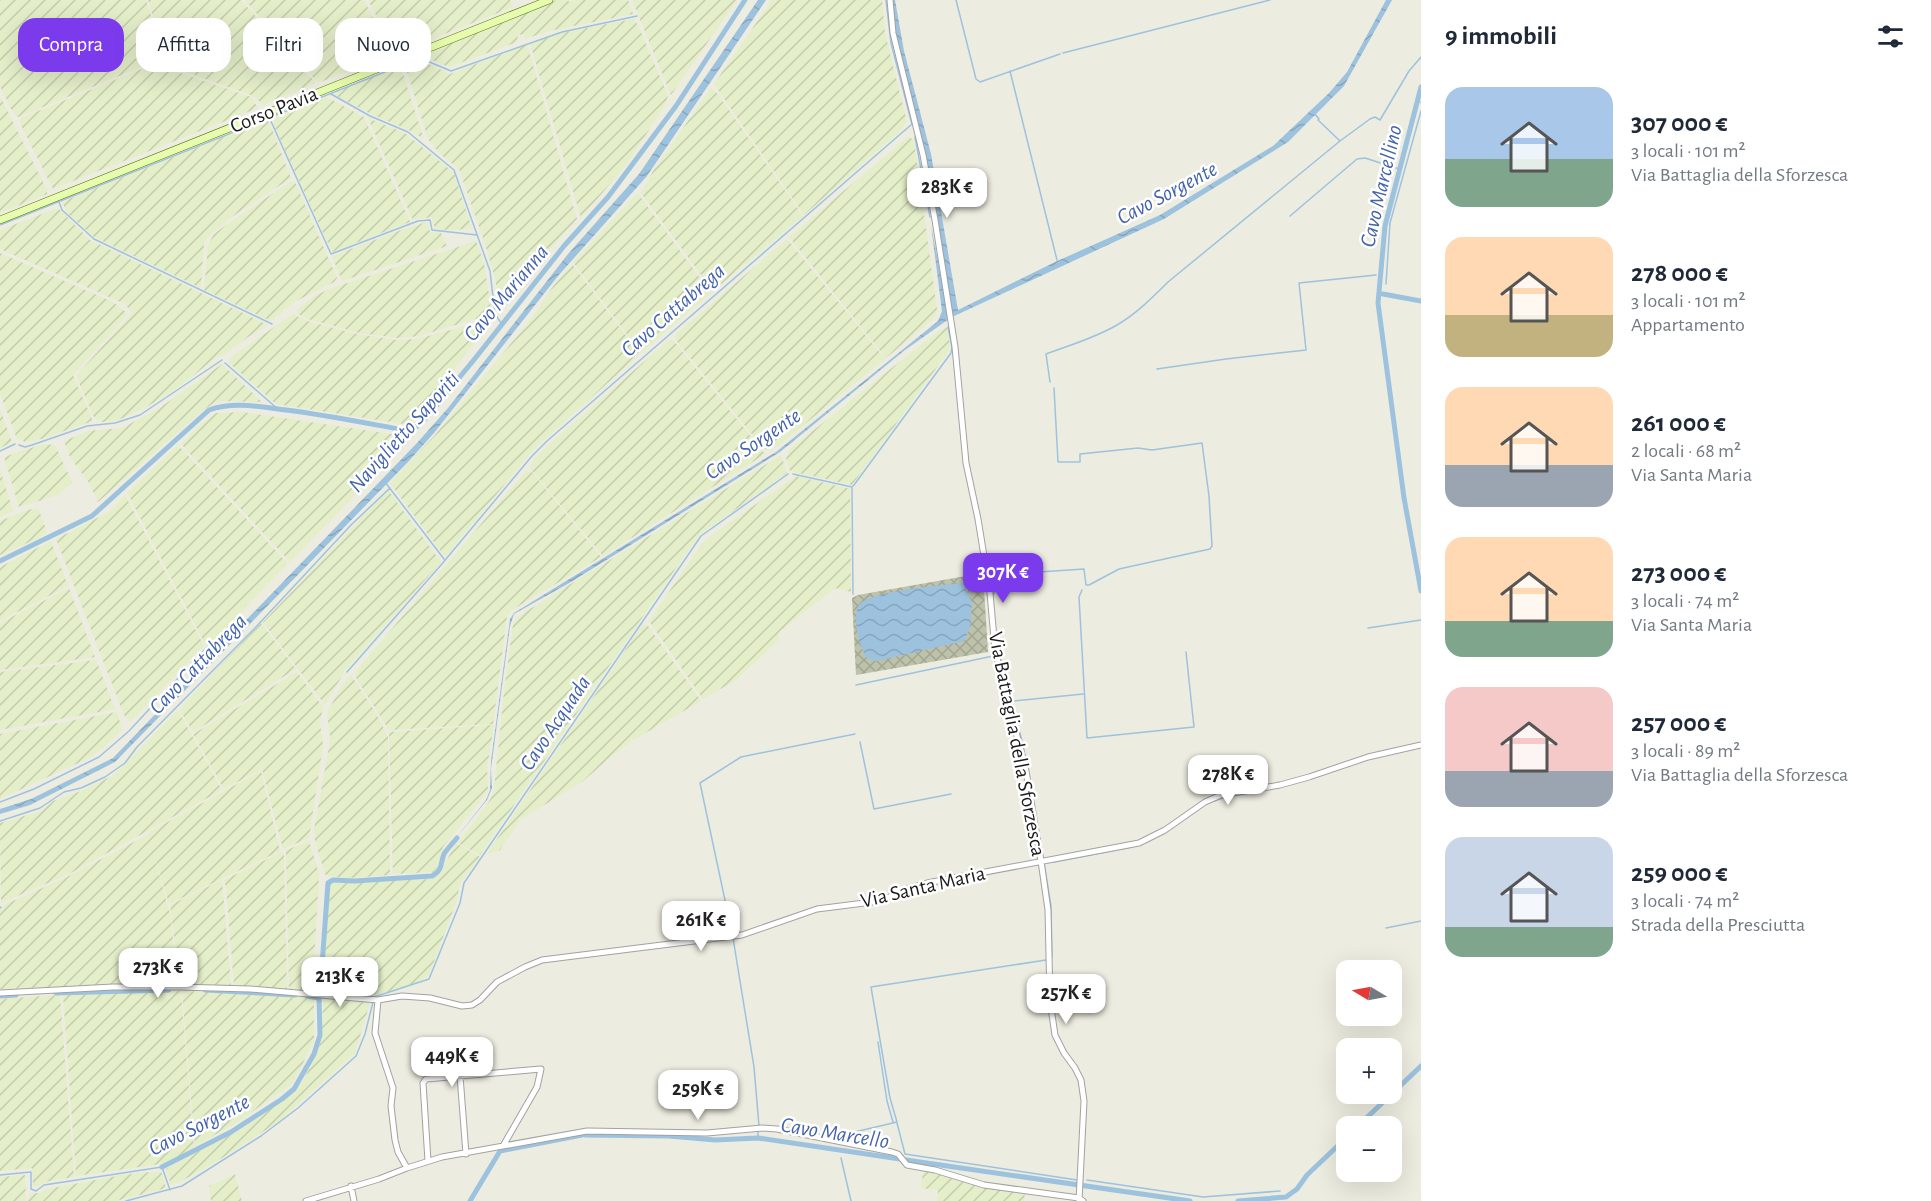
<!DOCTYPE html>
<html lang="it">
<meta charset="utf-8">
<style>
body{margin:0;font-family:"Alegreya Sans",sans-serif;background:#f2f2f3;color:#1f2937;height:100vh;display:flex;flex-direction:column;font-size:22px;white-space:nowrap}
*{box-sizing:border-box;margin:0}
p{font-size:20px;color:#747a83}
.icon{flex:none;width:33px;height:33px;fill:none;stroke:currentColor;stroke-width:2;stroke-linecap:round;stroke-linejoin:round}
.map{position:relative;flex:1;overflow:hidden}
.panel{display:flex;flex-direction:column;background:#fff;width:510px}
.panel>*{flex:none}
.top-card{position:absolute;left:18px;top:18px;width:570px;height:54px;display:flex;gap:12px}
.needle{width:39px;rotate:280deg}
.buttons{position:absolute;left:1336px;top:960px;display:grid;gap:12px}
.buttons a{display:grid;place-items:center;width:66px;height:66px;border-radius:12px;background:#fff;box-shadow:0 6px 24px #0002;font-size:30px}
.price{position:absolute;translate:-50% -51px;padding:0 14px;border-radius:12px;background:#fff;color:#222;font-size:20px;line-height:39px;filter:drop-shadow(0 2px 3px #0008)}
.price::after{content:'';position:absolute;left:50%;top:36px;width:18px;height:14px;margin-left:-9px;background:inherit;clip-path:polygon(0 0,100% 0,50% 100%)}
.price.active{background:#7c3aed;color:#fff}
ul{padding:0;list-style:none}
li{display:flex;align-items:center;gap:18px;height:150px;padding:0 24px}
li span{display:grid;place-items:center;flex:none;width:168px;height:120px;border-radius:18px;color:#555}
li>.icon{margin-inline-start:auto}
span .icon{width:72px;height:72px;fill:#fffc;stroke-width:1}
li b{font-size:26px}
h2{display:flex;justify-content:space-between;align-items:center;height:72px;padding:0 24px;font-size:26px}
.chip{padding:0 21px;border-radius:18px;background:#fff;box-shadow:0 6px 24px #0002;font-size:21px;line-height:54px}
.chip.active{background:#7c3aed;color:#fff}
main{display:flex;flex:1;min-height:0}
.map>svg:first-child{display:block}
.construction{fill:url(#construction-cross-hatch)}
.farmland{fill:url(#farmland-furrows)}
.water{fill:url(#water-waves)}
.lines{fill:none;stroke-linecap:round;stroke-linejoin:round}
.stream{stroke:#9dc2de;stroke-width:1.5}
.canal{stroke:#9dc2de;stroke-width:5}
.minor-casing{stroke:#a2a2a2;stroke-width:7}
.secondary-casing{stroke:#507400;stroke-width:8}
.minor{stroke:#fff;stroke-width:5}
.secondary{stroke:#e8fcaf;stroke-width:7}
.labels{text-anchor:middle;dominant-baseline:central;stroke-width:5;stroke-linejoin:round;paint-order:stroke}
.street-label{font-size:21px;fill:#1b1b1b;stroke:#fff}
.water-label{font-size:22px;font-style:italic;fill:#4463ae;stroke:#fff}
</style>
<main>
<div class="map">
<svg width="1421" height="1201" viewBox="0 0 1421 1201">
<defs>
<pattern id="construction-cross-hatch" width="8" height="8" patternUnits="userSpaceOnUse" patternTransform="scale(1.5)"><rect width="8" height="8" fill="#bdc2ab"/><path d="M0 0l8 8M0 8l8-8" fill="none" stroke="#a2a693"/></pattern>
<pattern id="farmland-furrows" width="10" height="10" patternUnits="userSpaceOnUse" patternTransform="scale(1.5)"><rect width="10" height="10" fill="#e4eec9"/><path d="M-1 1l2-2M0 10L10 0M9 11l2-2" fill="none" stroke="#c3ccac"/></pattern>
<pattern id="water-waves" width="16" height="10" patternUnits="userSpaceOnUse" patternTransform="scale(1.5)"><rect width="16" height="10" fill="#9dc2de"/><path d="M0 5q4-4 8 0t8 0" fill="none" stroke="#87a6be"/></pattern>
</defs>
<rect width="100%" height="100%" fill="#edece0"/>
<path class="construction" d="M983,573L988,652L856,675L852,598L858,595Z"/>
<path class="farmland" d="M0,0H146L164,58L18,117L11,109L0,86Z
M148,0H241L316,83L264,105L251,95L173,68L169,64L165,56Z
M245,0H364L391,54L318,83Z
M368,0H510L513,7L396,53Z
M556,0H568L569,2L575,0H628L633,14L549,31L525,39L523,35L518,34L517,42L449,67L427,58V52Z
M632,0H737L671,95Z
M772,0H882L885,33L907,122L900,131L804,215L714,84Z
M633,19L638,25L668,96L665,105L627,164L581,218L530,43L560,33Z
M527,44L577,219L537,264L506,306L499,302L495,278L484,241L459,169L439,153L428,139L406,69L407,64L418,59L450,74Z
M164,60L172,70L251,97L258,108L53,189L20,123L21,118Z
M397,67L402,71L424,139L407,129L371,114L335,95L337,91Z
M711,88L717,93L803,216L713,291L641,193L653,171Z
M0,96L47,190V194L0,213Z
M327,97L364,117L410,222L332,252L273,124L276,117Z
M368,118L405,133L454,173L472,229L441,230L435,228L431,217L413,220Z
M268,119L291,178L233,216L207,238L204,243L201,288L94,237L67,213L62,202Z
M909,136L914,141L937,309L936,316L886,358L789,237Z
M290,182H295L337,278L334,282L294,302L271,321L204,290L208,245L214,234L233,220Z
M636,195H639L711,293L641,353L573,262Z
M58,208L90,240L268,325L248,337L225,354L217,357L176,389L148,406L116,421L102,422L94,417L76,376L132,313L125,304L0,249V230Z
M427,222L430,232L441,233L447,246L342,281L332,256L401,230Z
M787,239L885,359L779,445L769,450L764,449L675,339L676,334Z
M476,241L484,263L492,314L419,336L398,338L359,333L308,319L298,314L297,310L311,298L329,289Z
M0,253L113,302L127,313L123,320L73,375L93,421L41,439L26,442L17,439L0,393Z
M572,264L640,354L533,450L445,557L390,483L434,436L528,323L554,285Z
M293,314L307,321L357,334L397,340L417,339L489,320L491,322L414,421L404,424L276,404L228,362L234,355Z
M947,327L950,346L948,352L852,485L790,471L786,459L790,449L937,332Z
M670,339L673,340L765,454L603,556L530,468L534,458L556,438Z
M222,364L262,402L224,401L214,403L202,411L98,502L89,483L70,457L64,441L89,431L122,428L158,409Z
M0,409L12,442L0,448Z
M242,412L412,437L290,562L181,444L201,424L216,413Z
M43,444L55,445L72,482L58,495L19,507L4,457Z
M178,445L288,564L210,644H205L130,498L126,494Z
M781,455L787,473L698,536L480,855L458,843L490,800L494,789L504,692L513,624L517,617Z
M0,469L13,511L0,517Z
M526,471L532,472L601,557L512,610L507,616L493,724L389,730L356,678V671Z
M796,476L850,489L851,592L835,588L779,632V640L736,680L703,699L649,621L701,545L712,535Z
M388,490L441,562L346,669L325,705L263,622Z
M125,495L204,646L130,722L124,715L56,539L109,512Z
M38,508L47,532L41,537L0,555V521L28,510Z
M51,541L68,586L0,621V567Z
M69,588L95,657L0,670V623Z
M261,623L296,669L193,732L179,709Z
M643,624L648,626L701,701L635,739L613,755L582,782L521,819L500,850L486,855Z
M96,660L115,709L0,730V672Z
M297,672L323,707L320,724L323,745L309,838L283,849L262,769L224,789L193,734Z
M351,675L376,713L388,737L390,875L349,878L328,876L325,874L315,841L314,830L329,747L330,736L327,713L342,685Z
M178,710L222,790L69,874L1,903L0,823L41,811L53,801L81,791L114,775Z
M117,712L122,730L104,747L89,758L0,799V734Z
M494,725L487,768L488,791L443,847L437,867L433,872L393,874L389,732Z
M261,771L280,851L169,904L153,851L171,918L177,984L0,989V909L4,905L67,877L149,834V832Z
M309,841L319,874L313,980L305,991L289,990L286,853L287,850Z
M456,843L480,857L460,883L457,900L429,975L418,982L391,991L372,995L329,993L324,989L323,981L330,885L337,883L429,879L438,876Z
M282,852L284,855L287,990L234,986L226,887L224,880Z
M222,880L231,986L180,984L170,905Z
M181,991L194,1148L169,1162L160,1164L76,1176L63,995Z
M182,991L250,993L314,998V1041L293,1083L236,1123L195,1146Z
M60,995L74,1177L49,1181L36,1187L33,1186L32,1168L0,1171V999Z
M323,998L370,1003L355,1053L278,1122L222,1158L180,1182L171,1185L166,1169L237,1130L295,1092L304,1079L319,1047L322,1035Z
M161,1171L166,1188L116,1201H28L29,1194L39,1193L47,1189L122,1175Z
M923,1171L1025,1192L1024,1201H937L938,1190L921,1188Z
M235,1174L242,1201H211L209,1186Z
M25,1175L26,1201H0V1177Z"/>
<path class="water" d="M758,0H766L647,176L558,276L434,433L408,462L115,762L30,805L0,814V809L31,799L113,758L417,443L448,408L568,254L639,174Z
M892,0H895L904,51L931,154L958,310L1055,262L1160,215L1273,146L1329,93L1347,72L1386,0H1392L1344,86L1288,142L1164,219L952,317V311L926,155L895,30Z
M931,225L949,319L905,350L780,452L571,582L514,614L510,626L491,769L492,788L487,800L453,842L486,800L490,790L491,761L510,619L514,613L776,452L938,321L942,311Z
M963,583L972,602L970,628L964,641L877,661L867,659C860,648 851,616 859,605C869,591 943,585 963,583Z"/>
<g class="lines">
<path class="stream" d="M956,0L976,79L980,82L1060,54
M1063,53L1270,0
M1010,71L1057,260
M331,94L370,116L408,132L454,170L490,271L495,314L501,323
M1417,101L1420,102
M1315,114L1319,119L1318,120L1340,141L1370,119L1375,117L1380,120L1409,71L1421,57
M269,117L331,254L418,221L430,220L432,230L477,235
M915,137L930,217
M1396,168L1399,169
M59,202L62,210L94,239L272,324
M1290,216L1357,159L1365,158L1393,167
M0,225L420,58L451,71L562,32L637,16
M1386,284L1390,223L1421,111
M225,363L279,410
M1157,369L1226,359L1306,350L1299,283L1376,275
M1050,382L1046,354C1070,345 1095,338 1117,325C1136,314 1152,298 1168,282L1340,141
M19,445L25,447L32,445L87,426L115,423L140,415L222,360
M0,451L15,444
M793,474L852,487L854,485L951,353L952,347L948,327
M385,482L444,559
M852,488L853,594
M1082,590L1079,597L1087,738L1194,727L1186,652
M993,595L995,591L992,575L1084,569L1086,585H1089L1119,569L1210,549L1212,546L1209,496L1202,443L1152,450L1138,448L1080,454V462H1058L1054,388
M1368,628L1421,620
M1001,660L1023,745L1038,828
M347,672L441,565L532,456L547,441L912,124L891,43L886,0
M856,685L993,656
M1013,701L1083,694
M860,742L874,809L951,794
M1214,801L1226,797
M0,802L34,789L99,757L129,731L208,646
M0,821L40,808L64,792L81,788L105,777L125,763L137,747L255,628L351,525L390,488
M1148,841L1162,834
M1054,862L1132,847
M1044,863L1051,906L1052,957
M0,908L1,907
M1386,928L1421,921
M732,933L700,783L741,757L855,734
M733,938L754,1067L759,1126
M374,997L429,979L460,903L464,883L701,536L788,474
M878,1042L887,1101L893,1122
M897,1123L905,1154L1077,1180
M843,1137L846,1134L897,1122L890,1098L871,987L1046,960
M758,1138V1132
M841,1158L851,1201
M0,1175L31,1172V1189L36,1191L44,1185L162,1167L170,1190
M1087,1180L1203,1197L1280,1191
M126,1201L182,1186L261,1136L298,1108L356,1056L365,1034L373,1002"/>
<path class="canal" d="M1421,87L1385,226L1378,303L1404,498L1421,591
M1383,294L1421,301
M0,561L92,516L209,410C233,401 261,407 286,410C326,415 365,423 404,430L415,428L427,417L477,356L564,246L608,197L676,106L745,0
M205,990L295,995
M56,993L169,990
M320,993L328,883L333,880L354,881L432,876C443,870 440,864 444,854C447,849 453,843 457,838
M0,996L16,995
M307,996L319,998
M1358,1126L1421,1066
M585,1135L669,1136L715,1140L758,1138L900,1159
M906,1160L1190,1201
M162,1167L231,1132L282,1099L294,1089L314,1054L320,1035L319,997
M470,1201L500,1151L582,1135
M1238,1201L1286,1197L1297,1189L1307,1175L1347,1137"/>
<defs>
<path id="minor" d="M890,0L893,33L923,155L935,220L955,347L966,463L978,519L990,593L995,650L1026,771L1041,861L1048,910L1050,1001L1055,1035L1064,1053L1075,1068L1081,1080L1084,1101L1079,1201
M0,993L113,987H179L250,989L378,1000L402,996L430,998L462,1006L472,1005L480,1000L497,982L525,967L542,960L742,935L817,909L880,901L910,888L927,883L1139,843L1165,830L1205,802L1221,795L1280,785L1309,777L1368,757L1421,745
M378,1000L375,1033L393,1088L391,1106L395,1140L398,1152L407,1168
M460,1076L466,1154
M428,1161L423,1083L426,1079L541,1069L537,1087L503,1146
M351,1186L354,1201
M306,1201L379,1179L407,1168L442,1157L587,1131L707,1133L762,1128L777,1129L892,1152L898,1154L907,1165L935,1170L984,1185L1079,1198L1083,1201"/>
<path id="secondary" d="M0,220L549,0"/>
</defs>
<use href="#minor" class="minor-casing"/>
<use href="#secondary" class="secondary-casing"/>
<use href="#minor" class="minor"/>
<use href="#secondary" class="secondary"/>
</g>
<g class="labels">
<g class="street-label">
<text transform="translate(274 110) rotate(-22)">Corso Pavia</text>
<text transform="translate(1017 744) rotate(79)">Via Battaglia della Sforzesca</text>
<text transform="translate(923 887) rotate(-13)">Via Santa Maria</text>
</g>
<g class="water-label">
<text transform="translate(1381 186) rotate(-77)">Cavo Marcellino</text>
<text transform="translate(1167 193) rotate(-28)">Cavo Sorgente</text>
<text transform="translate(506 293) rotate(-50)">Cavo Marianna</text>
<text transform="translate(673 310) rotate(-41)">Cavo Cattabrega</text>
<text transform="translate(404 432) rotate(-48)">Naviglietto Saporiti</text>
<text transform="translate(753 444) rotate(-34)">Cavo Sorgente</text>
<text transform="translate(198 664) rotate(-46)">Cavo Cattabrega</text>
<text transform="translate(555 723) rotate(-56)">Cavo Acquada</text>
<text transform="translate(199 1125) rotate(-27)">Cavo Sorgente</text>
<text transform="translate(835 1133) rotate(9)">Cavo Marcello</text>
</g>
</g>
</svg>
<div class="buttons">
<a><svg class="needle" viewBox="-14 -14 28 28"><path d="M0-13l5 13h-10z" fill="#e53935"/><path d="M0 13l5-13h-10z" fill="#747a83"/></svg></a>
<a>+</a>
<a>−</a>
</div>
<b class="price" style="left:947px;top:219px">283K €</b>
<b class="price active" style="left:1003px;top:604px">307K €</b>
<b class="price" style="left:1228px;top:806px">278K €</b>
<b class="price" style="left:701px;top:952px">261K €</b>
<b class="price" style="left:158px;top:999px">273K €</b>
<b class="price" style="left:340px;top:1008px">213K €</b>
<b class="price" style="left:1066px;top:1025px">257K €</b>
<b class="price" style="left:452px;top:1088px">449K €</b>
<b class="price" style="left:698px;top:1121px">259K €</b>
<div class="top-card">
<a class="chip active">Compra</a>
<a class="chip">Affitta</a>
<a class="chip">Filtri</a>
<a class="chip">Nuovo</a>
</div>
</div>
<section class="panel">
<h2>9 immobili<svg class="icon" aria-label="filters" viewBox="0 0 24 24"><path d="M4 7h16M4 17h16"/><circle cx="9" cy="7" r="2"/><circle cx="15" cy="17" r="2"/></svg></h2>
<ul>
<li><span style="background:linear-gradient(#a9c7e8 60%,#7fa58c 0)"><svg class="icon" aria-label="home" viewBox="0 0 24 24"><path d="M3 11l9-7 9 7M6 9v11h12V9"/></svg></span><div><b>307 000 €</b><p>3 locali · 101 m²</p><p>Via Battaglia della Sforzesca</p></div></li>
<li><span style="background:linear-gradient(#ffd9b3 65%,#c2b280 0)"><svg class="icon" aria-label="home" viewBox="0 0 24 24"><path d="M3 11l9-7 9 7M6 9v11h12V9"/></svg></span><div><b>278 000 €</b><p>3 locali · 101 m²</p><p>Appartamento</p></div></li>
<li><span style="background:linear-gradient(#ffd9b3 65%,#9aa5b1 0)"><svg class="icon" aria-label="home" viewBox="0 0 24 24"><path d="M3 11l9-7 9 7M6 9v11h12V9"/></svg></span><div><b>261 000 €</b><p>2 locali · 68 m²</p><p>Via Santa Maria</p></div></li>
<li><span style="background:linear-gradient(#ffd9b3 70%,#7fa58c 0)"><svg class="icon" aria-label="home" viewBox="0 0 24 24"><path d="M3 11l9-7 9 7M6 9v11h12V9"/></svg></span><div><b>273 000 €</b><p>3 locali · 74 m²</p><p>Via Santa Maria</p></div></li>
<li><span style="background:linear-gradient(#f6c9c9 70%,#9aa5b1 0)"><svg class="icon" aria-label="home" viewBox="0 0 24 24"><path d="M3 11l9-7 9 7M6 9v11h12V9"/></svg></span><div><b>257 000 €</b><p>3 locali · 89 m²</p><p>Via Battaglia della Sforzesca</p></div></li>
<li><span style="background:linear-gradient(#c9d6e8 75%,#7fa58c 0)"><svg class="icon" aria-label="home" viewBox="0 0 24 24"><path d="M3 11l9-7 9 7M6 9v11h12V9"/></svg></span><div><b>259 000 €</b><p>3 locali · 74 m²</p><p>Strada della Presciutta</p></div></li>
</ul>
</section>
</main>
